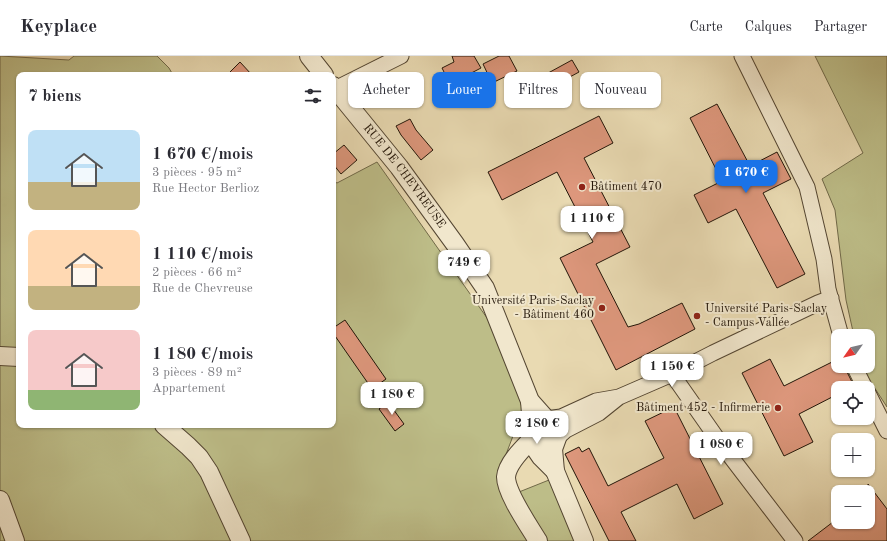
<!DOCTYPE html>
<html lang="fr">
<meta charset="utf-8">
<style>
body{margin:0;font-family:"Old Standard TT",serif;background:#f7f7f7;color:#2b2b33;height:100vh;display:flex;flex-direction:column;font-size:15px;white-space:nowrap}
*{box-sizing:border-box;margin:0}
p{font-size:13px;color:#7c7c81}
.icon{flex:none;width:22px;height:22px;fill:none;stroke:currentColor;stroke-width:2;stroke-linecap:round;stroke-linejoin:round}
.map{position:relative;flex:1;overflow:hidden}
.panel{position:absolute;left:16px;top:16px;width:320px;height:356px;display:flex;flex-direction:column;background:#fff;border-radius:8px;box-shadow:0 1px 3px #0004}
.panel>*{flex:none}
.banner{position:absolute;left:348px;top:16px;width:380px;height:36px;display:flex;gap:8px}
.needle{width:26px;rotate:236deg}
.fabs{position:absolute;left:831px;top:273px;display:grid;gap:8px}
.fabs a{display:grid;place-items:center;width:44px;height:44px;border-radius:8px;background:#fff;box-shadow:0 1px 3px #0004;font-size:20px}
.price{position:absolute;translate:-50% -34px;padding:0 9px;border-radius:8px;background:#fff;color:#222;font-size:13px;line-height:26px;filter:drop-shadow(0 1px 2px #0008)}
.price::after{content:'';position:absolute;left:50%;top:24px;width:12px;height:9px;margin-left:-6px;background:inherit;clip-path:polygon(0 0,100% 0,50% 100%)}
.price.selected{background:#1a73e8;color:#fff}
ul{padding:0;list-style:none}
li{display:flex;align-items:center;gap:12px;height:100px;padding:0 12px}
li span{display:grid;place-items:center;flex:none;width:112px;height:80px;border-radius:8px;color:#555}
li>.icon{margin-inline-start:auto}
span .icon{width:48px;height:48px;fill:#fffc;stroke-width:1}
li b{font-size:17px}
h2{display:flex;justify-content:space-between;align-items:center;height:48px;padding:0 12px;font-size:17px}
.tag{padding:0 14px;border-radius:8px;background:#fff;box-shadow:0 1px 3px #0004;font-size:14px;line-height:36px}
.tag.selected{background:#1a73e8;color:#fff}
header{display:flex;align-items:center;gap:24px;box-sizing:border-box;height:56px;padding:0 20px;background:#fff;border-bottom:1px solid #e1e1e2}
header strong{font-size:19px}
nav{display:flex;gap:22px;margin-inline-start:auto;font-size:14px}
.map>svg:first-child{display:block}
.green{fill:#bdbd88;stroke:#706948}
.building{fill:#dd977c;stroke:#221508}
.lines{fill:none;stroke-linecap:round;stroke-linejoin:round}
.minor-casing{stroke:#544632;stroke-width:17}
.tertiary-casing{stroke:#544632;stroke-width:20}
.minor{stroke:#f1e7cd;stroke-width:15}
.tertiary{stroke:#f1e7cd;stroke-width:18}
.poi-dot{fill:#8f2418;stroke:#f1e7cd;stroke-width:1.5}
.labels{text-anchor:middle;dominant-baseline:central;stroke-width:4;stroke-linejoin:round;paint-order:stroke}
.street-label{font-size:12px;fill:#221508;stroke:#f1e7cd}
.poi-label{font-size:12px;fill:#221508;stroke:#f1e7cd;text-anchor:start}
</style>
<header>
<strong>Keyplace</strong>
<nav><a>Carte</a><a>Calques</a><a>Partager</a></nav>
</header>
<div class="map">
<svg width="887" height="485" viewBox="0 0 887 485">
<rect width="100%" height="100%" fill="#e9dab2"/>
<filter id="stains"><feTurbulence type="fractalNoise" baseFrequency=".005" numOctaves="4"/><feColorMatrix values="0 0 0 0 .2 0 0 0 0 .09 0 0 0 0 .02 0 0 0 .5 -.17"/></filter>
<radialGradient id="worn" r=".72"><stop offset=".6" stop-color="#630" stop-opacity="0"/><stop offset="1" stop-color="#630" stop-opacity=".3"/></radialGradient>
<path class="green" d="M0,0L69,4L74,0H157L169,12L173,19H19V369H333V125L337,127L377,106L492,269L524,351L505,401L514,438L549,424L577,485H0Z
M815,0H887V351L861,311L868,310V280H854L846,244L835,154L822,123L863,97Z"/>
<path class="building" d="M452,0H474L481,12L450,28L442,12L454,6Z
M499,0H509L517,15L492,27L483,8Z
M572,4L579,16L546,34L539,22Z
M240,6L252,19H227Z
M404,23L410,35L391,45L384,31L398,24L399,25Z
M717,48L750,110L777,96L791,123L763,137L805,218L777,232L736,153L708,167L694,139L722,125L690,62Z
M599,60L613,87L584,102L630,191L596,208L628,271L639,268L682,247L695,273L616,314L560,202L593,186L557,116L502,144L488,116Z
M410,63L416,74L433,94L421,104L401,79L396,70Z
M344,89L357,104L341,118L333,108V98Z
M345,264L386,323L372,333L333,277V272Z
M770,303L784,330L838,303V310H844L855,332H838V338L799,358L813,386L784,400L742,317Z
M388,346L404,368L395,375L379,353Z
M674,351L723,448L694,463L677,428L621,456L636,485H609L565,398L579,391L582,396L589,392L608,430L664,402L645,365Z
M868,428L887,453V485H808L833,466H868Z"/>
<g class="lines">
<defs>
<path id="minor" d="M742,0L807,131L824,203L828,233L841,280
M335,33L401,0
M854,310L865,332
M672,318L721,388L795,485
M868,337L887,375
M619,341L596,345L561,361L546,363L532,370L538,374L557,382L566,374L599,357L619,341L672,318L713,297L818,247L831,242"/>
<g id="tertiary">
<path d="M309,0L324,19"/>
<path id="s1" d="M333,30L399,111L455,188L485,232L530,345L546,363L557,382L553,393L555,415L584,485"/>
<path d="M0,300L19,301"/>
<path d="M530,345L532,370L530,385L541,401L555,415"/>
<path d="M164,369L188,390L199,401L209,416L241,485"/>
<path d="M0,444L15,485"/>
<path d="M538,485C529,470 506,437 506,421C507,408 522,393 530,385C540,385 545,387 553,393"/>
</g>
</defs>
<use href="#minor" class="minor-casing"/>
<use href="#tertiary" class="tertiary-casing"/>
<use href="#minor" class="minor"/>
<use href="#tertiary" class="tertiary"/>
</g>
<g class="poi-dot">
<circle cx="582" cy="131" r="4"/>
<circle cx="602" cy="252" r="4"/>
<circle cx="697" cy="260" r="4"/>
<circle cx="778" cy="352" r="4"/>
</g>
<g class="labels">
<g class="street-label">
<text stroke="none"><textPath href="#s1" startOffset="115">RUE DE CHEVREUSE</textPath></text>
</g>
<g class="poi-label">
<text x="590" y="131">Bâtiment 470</text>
<text x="594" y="245" text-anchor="end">Université Paris-Saclay<tspan x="594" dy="14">- Bâtiment 460</tspan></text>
<text x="705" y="253">Université Paris-Saclay<tspan x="705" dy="14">- Campus Vallée</tspan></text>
<text x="770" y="352" text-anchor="end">Bâtiment 452 - Infirmerie</text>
</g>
</g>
<rect width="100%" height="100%" filter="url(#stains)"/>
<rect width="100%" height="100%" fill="url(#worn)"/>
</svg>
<div class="fabs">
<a><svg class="needle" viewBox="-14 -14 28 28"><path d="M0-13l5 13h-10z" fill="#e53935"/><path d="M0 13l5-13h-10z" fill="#7c7c81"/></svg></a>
<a><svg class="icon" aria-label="locate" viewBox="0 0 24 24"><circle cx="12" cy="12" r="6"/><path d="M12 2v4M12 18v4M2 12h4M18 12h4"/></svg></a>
<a>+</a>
<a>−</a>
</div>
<b class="price selected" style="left:746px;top:138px">1 670 €</b>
<b class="price" style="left:592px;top:184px">1 110 €</b>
<b class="price" style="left:464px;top:228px">749 €</b>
<b class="price" style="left:672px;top:332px">1 150 €</b>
<b class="price" style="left:392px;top:360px">1 180 €</b>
<b class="price" style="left:537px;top:389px">2 180 €</b>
<b class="price" style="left:721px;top:410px">1 080 €</b>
<div class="banner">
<a class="tag">Acheter</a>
<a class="tag selected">Louer</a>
<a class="tag">Filtres</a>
<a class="tag">Nouveau</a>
</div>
<section class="panel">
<h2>7 biens<svg class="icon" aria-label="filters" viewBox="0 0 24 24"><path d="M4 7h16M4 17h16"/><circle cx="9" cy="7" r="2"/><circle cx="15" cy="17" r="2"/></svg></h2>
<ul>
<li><span style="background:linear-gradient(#bfe0f5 65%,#c2b280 0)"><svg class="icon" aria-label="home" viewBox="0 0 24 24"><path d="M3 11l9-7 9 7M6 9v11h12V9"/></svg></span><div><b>1 670 €/mois</b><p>3 pièces · 95 m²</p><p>Rue Hector Berlioz</p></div></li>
<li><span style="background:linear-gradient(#ffd9b3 70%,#c2b280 0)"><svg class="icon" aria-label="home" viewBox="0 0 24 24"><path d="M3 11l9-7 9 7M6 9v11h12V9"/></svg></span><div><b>1 110 €/mois</b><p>2 pièces · 66 m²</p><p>Rue de Chevreuse</p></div></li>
<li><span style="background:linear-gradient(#f6c9c9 75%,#8fb573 0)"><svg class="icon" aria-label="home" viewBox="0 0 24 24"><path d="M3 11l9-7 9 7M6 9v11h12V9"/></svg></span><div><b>1 180 €/mois</b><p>3 pièces · 89 m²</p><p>Appartement</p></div></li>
</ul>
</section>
</div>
